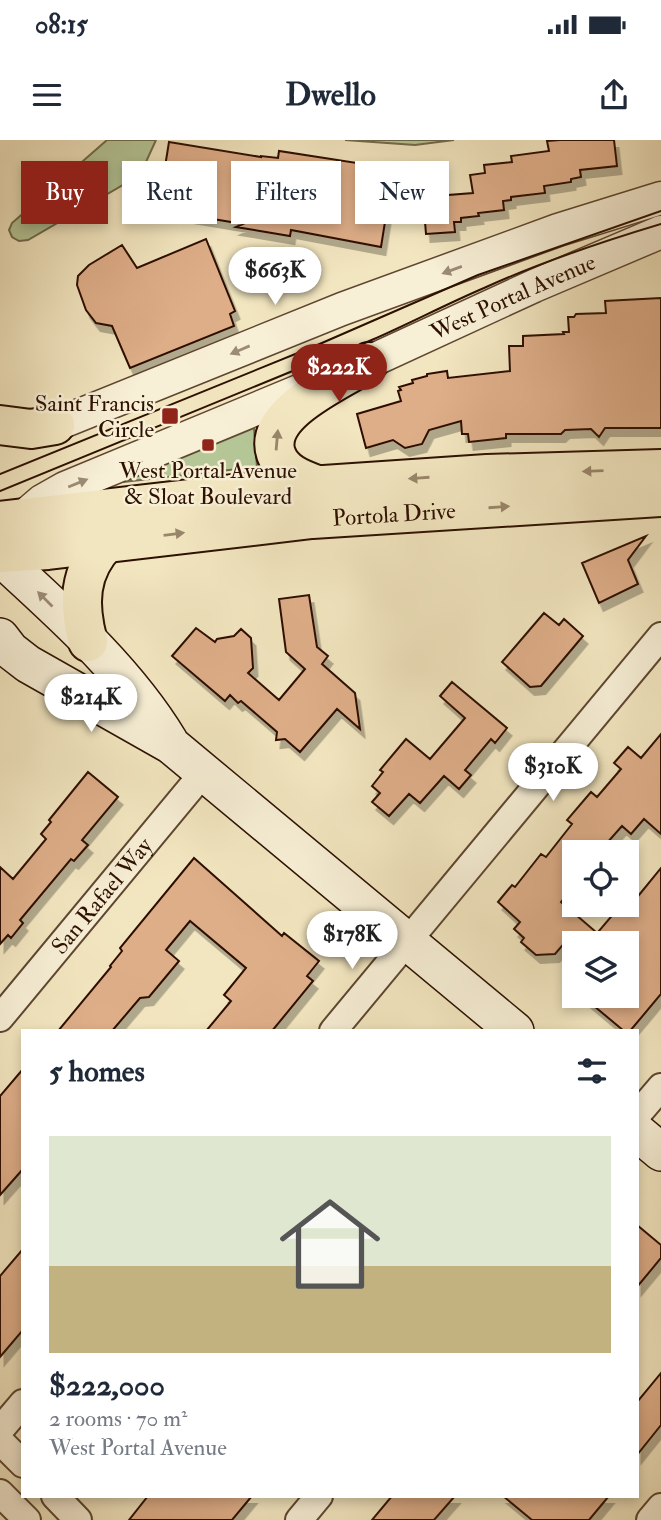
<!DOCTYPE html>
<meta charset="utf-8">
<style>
body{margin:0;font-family:"IM FELL Double Pica",serif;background:#f2f2f3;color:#1f2937;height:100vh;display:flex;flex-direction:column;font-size:26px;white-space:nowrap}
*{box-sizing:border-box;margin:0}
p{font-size:23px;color:#747a83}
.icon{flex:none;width:38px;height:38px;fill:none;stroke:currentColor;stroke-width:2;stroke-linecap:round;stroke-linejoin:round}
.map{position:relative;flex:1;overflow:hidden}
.panel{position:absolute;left:21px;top:889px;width:618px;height:469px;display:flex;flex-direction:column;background:#fff;border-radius:0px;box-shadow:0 4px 10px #0003}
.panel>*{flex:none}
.top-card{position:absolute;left:21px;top:21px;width:620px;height:63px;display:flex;gap:14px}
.tools{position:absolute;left:562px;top:700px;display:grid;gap:14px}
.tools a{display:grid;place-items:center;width:77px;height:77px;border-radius:0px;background:#fff;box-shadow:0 4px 10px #0003;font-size:35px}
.price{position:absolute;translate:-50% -60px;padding:0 16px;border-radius:24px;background:#fff;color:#222;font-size:23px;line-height:46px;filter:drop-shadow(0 2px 4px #0008)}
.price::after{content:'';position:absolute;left:50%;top:42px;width:21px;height:16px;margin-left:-10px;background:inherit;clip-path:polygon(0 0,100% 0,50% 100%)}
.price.current{background:#8f2418;color:#fff}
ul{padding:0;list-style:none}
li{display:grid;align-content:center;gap:14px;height:371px;padding:0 28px}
li span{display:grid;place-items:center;height:217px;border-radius:0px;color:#555}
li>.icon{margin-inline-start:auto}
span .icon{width:126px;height:126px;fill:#fffc;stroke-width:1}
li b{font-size:30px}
h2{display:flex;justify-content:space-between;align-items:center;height:84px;padding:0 28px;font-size:30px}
.chip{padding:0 24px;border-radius:0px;background:#fff;box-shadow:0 4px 10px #0003;font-size:24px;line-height:63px}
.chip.current{background:#8f2418;color:#fff}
.status{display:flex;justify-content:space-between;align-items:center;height:49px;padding:0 35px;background:#fff;direction:ltr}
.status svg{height:19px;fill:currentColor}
header{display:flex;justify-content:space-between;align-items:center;height:91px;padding:0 28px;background:#fff;font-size:32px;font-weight:700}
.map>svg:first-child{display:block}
.green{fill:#b5c697;stroke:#716b4c;stroke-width:2}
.building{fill:#deae89;stroke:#2d1000;stroke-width:2;filter:url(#shadow)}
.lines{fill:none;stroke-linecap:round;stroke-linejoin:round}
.minor-casing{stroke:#5e4630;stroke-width:30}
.tertiary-casing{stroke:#5e4630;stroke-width:35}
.secondary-casing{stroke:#2d1000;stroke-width:40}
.primary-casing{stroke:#2d1000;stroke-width:42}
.minor{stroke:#f7efd6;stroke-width:26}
.tertiary{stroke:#f7efd6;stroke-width:32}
.secondary{stroke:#f7efd6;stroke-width:37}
.primary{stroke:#f2e6c0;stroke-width:38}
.tram{stroke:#2d1000;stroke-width:2}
.oneway{fill:#9c8b76}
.oneway2{fill:#99866a}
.poi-dot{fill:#8f2418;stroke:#f7efd6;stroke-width:2.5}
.labels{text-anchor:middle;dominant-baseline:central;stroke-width:5;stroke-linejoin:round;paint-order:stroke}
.street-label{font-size:23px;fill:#2d1000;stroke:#f7efd6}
.poi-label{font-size:23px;fill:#2d1000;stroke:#f7efd6;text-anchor:end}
</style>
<div class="status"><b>08:15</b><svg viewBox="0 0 49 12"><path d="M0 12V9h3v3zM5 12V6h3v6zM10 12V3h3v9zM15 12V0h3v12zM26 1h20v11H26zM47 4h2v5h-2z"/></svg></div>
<header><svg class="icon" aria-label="menu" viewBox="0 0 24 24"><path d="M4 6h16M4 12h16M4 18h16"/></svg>Dwello<svg class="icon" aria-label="share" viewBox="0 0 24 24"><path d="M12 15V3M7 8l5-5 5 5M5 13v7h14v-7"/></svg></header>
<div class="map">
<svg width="661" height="1380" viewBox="0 0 661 1380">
<defs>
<filter id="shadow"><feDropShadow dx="4.5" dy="8" stdDeviation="0" flood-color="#0004"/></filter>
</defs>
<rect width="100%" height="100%" fill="#f2e6c0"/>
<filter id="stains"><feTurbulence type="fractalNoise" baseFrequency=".00286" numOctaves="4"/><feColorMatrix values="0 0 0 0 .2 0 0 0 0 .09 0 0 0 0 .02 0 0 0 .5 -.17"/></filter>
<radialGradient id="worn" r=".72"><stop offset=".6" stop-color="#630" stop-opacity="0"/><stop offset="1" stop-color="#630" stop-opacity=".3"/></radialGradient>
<path class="green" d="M107,0H156L140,35L28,100L19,101L12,97L9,90L12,83Z
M345,0H454L415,5Z
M254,288L257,327L123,342Z"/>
<path class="building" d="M560,0H614L617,26L580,30L581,37L571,39V42L544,46L545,53L511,57V60L503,61L504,70L478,73L479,76L461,78V82H454L455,92L426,94L423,57L473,53L470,35L485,33L484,25L512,22L511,16L549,11L547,1Z
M169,2L261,17V16L278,18L279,11L370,25L368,34L392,38L381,107L291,90L290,96L236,87L243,84L158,70Z
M206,99L235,171L230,174L234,186L130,228L112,186L96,183L86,170L77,145L78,136L89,125L122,105L137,128Z
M661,158V288H605L599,297L591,289L565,290L561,294H506V298L469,302L468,294H462L461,281L429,290L422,304L405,308L393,300L366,308L357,274L401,261L398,251L401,250L399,247L413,243L412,240L427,236V234L447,231L448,238L510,231L509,206H523V196L564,194L563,192H569L568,177H574L576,174L606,173L605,161Z
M646,396L628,420L638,444L599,463L582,423Z
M309,455L317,507L328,516L322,524L355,553L360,589L337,569L300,612L285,599L276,600L277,592L241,561L238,563L230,555L225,561L172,516L196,488L215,502L217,499L234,496L241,489L251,498L253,528L248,533L279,560L305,529L286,512L279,459Z
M544,473L559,485L564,479L583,496L541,546L530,547L502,522Z
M452,542L507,588L495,603L491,599L465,630L471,635L459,649L444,636L420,663L409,654L389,676L372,662L380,653L372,646L383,632L380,630L406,599L430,619L465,578L440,556Z
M661,594V694L644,679L631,694L622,686L599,712H574V745L561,762L596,792L586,803H571L567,800L555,814L536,815L521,802L524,798L514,789L520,782L498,762L512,745L515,747L541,714L546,717L572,684L567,680L591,652L597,657L621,629L614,623L628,607L641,618Z
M88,632L118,657L82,700L88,705L74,721L71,719L20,780L23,783L11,798L8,795L0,804V727L13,739L46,699L41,694L51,682L49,680Z
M194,718L282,796L284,793L319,821L307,836L313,841L272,891H206L231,861L224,855L246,828L190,781L166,810L179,821L149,857L140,858L112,891H58L111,827L110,826L122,811L120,808Z
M661,728V854L630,891H624L582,856H633L626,850V803H612L598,792L621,765H626V758L633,750L639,755Z
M23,929V1029L0,1055V956Z
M637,1085L661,1105V1118L637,1147Z
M23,1109V1190L0,1217V1136Z
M661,1233V1285L637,1315V1262Z
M148,1356H252L232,1380H129Z
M392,1356H455L434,1380H372Z
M503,1356H609L589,1380H532Z"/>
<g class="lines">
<defs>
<g id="minor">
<path id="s1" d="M0,878L204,632"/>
<path d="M333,891L661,496"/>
<path d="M637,975L661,947"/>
<path d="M0,1290L23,1263"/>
<path d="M0,1301L23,1324"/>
<path d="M0,1353L27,1380"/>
<path d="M55,1356L78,1380"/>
<path d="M299,1380L319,1356"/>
<path d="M650,1380L661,1367"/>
</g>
<g id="tertiary">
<path d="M55,285L342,169L558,90L661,58"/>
<path id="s2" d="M21,379L42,361L65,348L369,222L534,146L661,92"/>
</g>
<path id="secondary" d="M0,417C61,473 126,530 169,601
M0,497L10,510L28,524L171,605L515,891
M637,992L661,1012"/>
<g id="primary">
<path d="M0,285L31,289L55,285"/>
<path d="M317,345C300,339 282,332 276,314C262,273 341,240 369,222"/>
<path d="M0,381L294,347L487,334L661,329"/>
<path id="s3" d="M0,413L48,410L312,379L661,357"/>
<path d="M88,502C78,465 78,431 107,402"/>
</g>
</defs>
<use href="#minor" class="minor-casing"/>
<use href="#tertiary" class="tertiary-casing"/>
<use href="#secondary" class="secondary-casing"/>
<use href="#primary" class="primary-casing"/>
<use href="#minor" class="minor"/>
<use href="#tertiary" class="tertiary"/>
<use href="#secondary" class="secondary"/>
<use href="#primary" class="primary"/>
<path class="tram" d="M0,334L315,206L478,135L661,71
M0,351L317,221C376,202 428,172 484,148C541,122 601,102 661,84"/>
</g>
<defs><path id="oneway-solid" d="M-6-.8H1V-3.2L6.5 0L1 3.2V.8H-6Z" transform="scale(1.75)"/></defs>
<g class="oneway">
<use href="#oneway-solid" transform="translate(452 130) rotate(160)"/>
<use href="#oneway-solid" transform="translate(240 210) rotate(157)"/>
<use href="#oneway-solid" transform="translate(78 343) rotate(-22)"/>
<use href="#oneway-solid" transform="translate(45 459) rotate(-135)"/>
</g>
<g class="oneway2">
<use href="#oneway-solid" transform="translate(277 300) rotate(-85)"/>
<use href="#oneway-solid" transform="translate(593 331) rotate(178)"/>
<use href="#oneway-solid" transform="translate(419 338) rotate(176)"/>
<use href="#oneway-solid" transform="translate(499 367) rotate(-4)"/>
<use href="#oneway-solid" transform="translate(174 394) rotate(-7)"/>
</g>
<g class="poi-dot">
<rect x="161" y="267" width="18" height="18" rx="3.5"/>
<rect x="201" y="298" width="14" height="14" rx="3.5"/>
</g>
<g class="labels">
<g class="street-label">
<text stroke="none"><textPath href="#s2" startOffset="541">West Portal Avenue</textPath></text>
<text stroke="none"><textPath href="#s3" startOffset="396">Portola Drive</textPath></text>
<text stroke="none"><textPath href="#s1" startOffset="159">San Rafael Way</textPath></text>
</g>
<g class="poi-label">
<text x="154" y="263">Saint Francis<tspan x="154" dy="26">Circle</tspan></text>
<text x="208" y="330" text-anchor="middle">West Portal Avenue<tspan x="208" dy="26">&amp; Sloat Boulevard</tspan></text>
</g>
</g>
<rect width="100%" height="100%" filter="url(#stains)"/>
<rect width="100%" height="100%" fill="url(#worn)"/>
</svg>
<div class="tools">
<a><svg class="icon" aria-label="locate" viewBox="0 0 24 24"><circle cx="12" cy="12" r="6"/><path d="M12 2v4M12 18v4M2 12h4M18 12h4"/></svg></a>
<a><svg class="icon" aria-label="layers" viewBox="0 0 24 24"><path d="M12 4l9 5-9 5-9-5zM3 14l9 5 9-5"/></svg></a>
</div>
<b class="price" style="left:275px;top:167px">$663K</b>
<b class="price current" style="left:339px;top:264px">$222K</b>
<b class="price" style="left:91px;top:594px">$214K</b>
<b class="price" style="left:553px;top:663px">$310K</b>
<b class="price" style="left:352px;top:831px">$178K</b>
<div class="top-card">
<a class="chip current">Buy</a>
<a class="chip">Rent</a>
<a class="chip">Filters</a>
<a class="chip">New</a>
</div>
<section class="panel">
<h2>5 homes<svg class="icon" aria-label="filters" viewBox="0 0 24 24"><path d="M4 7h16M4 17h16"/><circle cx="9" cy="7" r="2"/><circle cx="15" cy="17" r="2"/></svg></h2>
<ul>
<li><span style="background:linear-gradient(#dfe7d0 60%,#c2b280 0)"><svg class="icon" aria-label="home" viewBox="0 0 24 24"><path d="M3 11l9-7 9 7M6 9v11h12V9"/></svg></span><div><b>$222,000</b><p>2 rooms · 70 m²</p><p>West Portal Avenue</p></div></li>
</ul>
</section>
</div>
